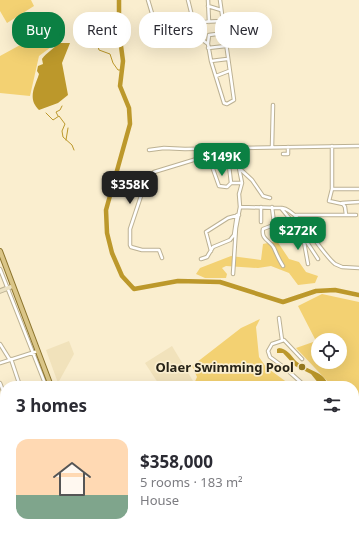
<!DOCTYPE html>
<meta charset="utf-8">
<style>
body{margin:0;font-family:"Noto Sans",sans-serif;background:#f2f2f3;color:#2b2b33;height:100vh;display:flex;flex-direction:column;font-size:15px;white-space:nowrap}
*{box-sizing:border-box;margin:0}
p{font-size:13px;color:#7c7c81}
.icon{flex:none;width:22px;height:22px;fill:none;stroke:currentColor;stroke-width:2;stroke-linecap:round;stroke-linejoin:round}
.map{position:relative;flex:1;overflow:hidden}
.details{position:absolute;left:0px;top:381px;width:359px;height:156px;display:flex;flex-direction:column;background:#fff;border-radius:16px 16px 0 0;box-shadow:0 4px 16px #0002}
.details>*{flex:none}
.top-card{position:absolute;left:12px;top:12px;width:335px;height:36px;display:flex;gap:8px}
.controls{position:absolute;left:311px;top:333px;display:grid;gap:8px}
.controls a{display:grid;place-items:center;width:36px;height:36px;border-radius:50%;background:#fff;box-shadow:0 4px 16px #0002;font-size:20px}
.price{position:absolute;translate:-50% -34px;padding:0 9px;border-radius:8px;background:#0b8043;color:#fff;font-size:13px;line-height:26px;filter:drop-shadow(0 1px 2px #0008)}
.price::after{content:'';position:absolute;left:50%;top:24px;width:12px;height:9px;margin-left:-6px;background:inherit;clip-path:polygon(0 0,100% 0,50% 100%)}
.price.on{background:#222;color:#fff}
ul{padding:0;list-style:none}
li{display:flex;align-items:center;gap:12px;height:100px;padding:0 16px}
li span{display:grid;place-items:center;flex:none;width:112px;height:80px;border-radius:12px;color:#555}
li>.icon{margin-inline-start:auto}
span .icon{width:48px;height:48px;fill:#fffc;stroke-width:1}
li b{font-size:17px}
h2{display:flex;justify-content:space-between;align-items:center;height:48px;padding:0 16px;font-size:17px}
.chip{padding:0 14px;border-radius:16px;background:#fff;box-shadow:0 4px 16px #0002;font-size:14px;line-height:36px}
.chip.on{background:#0b8043;color:#fff}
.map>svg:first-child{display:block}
.built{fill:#f1e2bb}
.green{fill:#f3d172;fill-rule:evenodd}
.water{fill:#bc982b}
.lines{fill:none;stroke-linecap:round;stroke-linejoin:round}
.stream{stroke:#bc982b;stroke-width:1}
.river{stroke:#bc982b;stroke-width:4.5}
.street-casing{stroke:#bcb193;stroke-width:4.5}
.secondary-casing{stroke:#bcb193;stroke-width:5.5}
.primary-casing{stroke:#8b732c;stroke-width:6}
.street{stroke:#fff;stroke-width:2.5}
.secondary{stroke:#ece2c3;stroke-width:3.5}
.primary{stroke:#dac587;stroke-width:4}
.poi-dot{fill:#94781f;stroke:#faeecf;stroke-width:1.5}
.labels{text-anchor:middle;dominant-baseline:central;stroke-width:3.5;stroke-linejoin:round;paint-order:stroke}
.poi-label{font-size:13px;font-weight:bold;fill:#272317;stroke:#faeecf;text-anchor:end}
</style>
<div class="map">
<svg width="359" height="537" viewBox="0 0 359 537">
<rect width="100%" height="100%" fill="#faeecf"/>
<path class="built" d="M69,341L74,354L58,383L46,350Z
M172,346L193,381L184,386H160L145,363Z"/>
<path class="green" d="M0,0H31L34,6L7,23L0,11Z
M22,44H55L39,56L30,96L0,93V56Z
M277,241L289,259L299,262L306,272L318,276L315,283L298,285L289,273L271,266L258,268L226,266L222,268L227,274L226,278H205L196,274L200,268L231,256L261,260L263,244Z
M322,294L359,302V399L354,400V386H332L296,348L316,341L298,306ZM318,340H340V362H318Z
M260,319L256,327L259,357L266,367L292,386H193L197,377L192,366L241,328Z"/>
<path class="water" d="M58,43H70L62,63L68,95L58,103L39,110C27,98 35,87 39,74L37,71L38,66L43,64L42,59C47,52 53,50 58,43Z
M279,348C287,349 290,354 295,360C304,370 326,371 328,386H319V384L311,374L295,366L283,353H277V349Z"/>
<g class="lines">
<path class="stream" d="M97,43L99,50L110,54L113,63L118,70H123
M46,113L53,120L59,116L65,124L62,131L63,137L72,145L74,150
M58,116L56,112L60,110L62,106
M66,140L68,128"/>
<path class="river" d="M119,0V31L123,61L120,86L129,108L130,124L106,210L107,233L112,253L122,276L134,289L178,281L220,282L283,302L316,291L335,290L359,295"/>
<defs>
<path id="street" d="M148,0L157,30
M188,0L197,36L208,44L211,61L224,103L227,104L234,100L220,0
M208,0L209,22
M208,6L221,10
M200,22L222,21
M208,43L209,35L224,33
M208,48L226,46
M211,61L227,59
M216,76L229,71
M332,146V189H359
M272,147L273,105
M227,148L231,183H242
M149,150L164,148L185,149L359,146
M283,154H288V147
M208,155L219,186L227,187L231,183
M243,157L244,148
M239,168L252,180L263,196L270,198
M332,189L329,201L343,204L345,207L346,215
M342,203L359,202
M240,207L281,208L290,219L292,233H301L318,259
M261,207V222
M272,207L274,223L271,226L263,229C261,240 270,240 274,248C277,255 279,260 283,266
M282,208C299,210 320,252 335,264L342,267L359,268
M296,215H356
M290,220L301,233
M300,234L304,242L308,264
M211,251L206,232L228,218L239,215
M162,258L159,250H142L131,247L130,245V229L147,178L154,172L200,158L218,149
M201,259L207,257L213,247L230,240L234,235L237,215
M0,269L46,386
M233,274L236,228L240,207L239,194L242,183L235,148
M279,318L282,340
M0,344L10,360
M11,359L20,386
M302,359L284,340L272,344L268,351L270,357L285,368L305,386
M0,363L38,351
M0,383L5,396
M0,399L5,397
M0,452L5,450
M354,465L359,472
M354,469L359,483
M0,475L5,473
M0,492L5,490
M354,505L359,518
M0,509L5,506
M102,532L104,537
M212,532L220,537
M237,532L244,537
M262,532L268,536
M286,532V537
M299,532L301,537
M307,532L309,537
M317,532L319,537
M327,532L329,537
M91,537L98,532
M129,537L136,532
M226,537L229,532"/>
<path id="secondary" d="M0,291L13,286
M354,440L359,442
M268,537L272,532"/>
<path id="primary" d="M0,251L51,386
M107,532L109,537"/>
</defs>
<use href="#street" class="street-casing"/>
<use href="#secondary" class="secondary-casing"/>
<use href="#primary" class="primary-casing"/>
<use href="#street" class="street"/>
<use href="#secondary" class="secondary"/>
<use href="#primary" class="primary"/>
</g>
<circle class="poi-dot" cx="302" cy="367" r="4"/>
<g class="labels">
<g class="poi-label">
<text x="294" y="367">Olaer Swimming Pool</text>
</g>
</g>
</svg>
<div class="controls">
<a><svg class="icon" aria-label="locate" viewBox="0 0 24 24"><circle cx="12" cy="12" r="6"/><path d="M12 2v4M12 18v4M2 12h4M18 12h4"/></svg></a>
</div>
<b class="price" style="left:222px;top:177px">$149K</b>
<b class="price on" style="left:130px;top:205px">$358K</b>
<b class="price" style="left:298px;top:251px">$272K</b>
<div class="top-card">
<a class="chip on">Buy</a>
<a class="chip">Rent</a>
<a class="chip">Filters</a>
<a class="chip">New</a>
</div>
<section class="details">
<h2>3 homes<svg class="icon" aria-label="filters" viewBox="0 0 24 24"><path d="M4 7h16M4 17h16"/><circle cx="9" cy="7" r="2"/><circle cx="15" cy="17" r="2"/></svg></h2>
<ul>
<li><span style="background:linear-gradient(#ffd9b3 70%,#7fa58c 0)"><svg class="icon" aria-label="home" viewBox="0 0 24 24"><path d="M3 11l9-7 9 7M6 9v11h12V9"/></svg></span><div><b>$358,000</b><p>5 rooms · 183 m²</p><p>House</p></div></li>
</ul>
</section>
</div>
